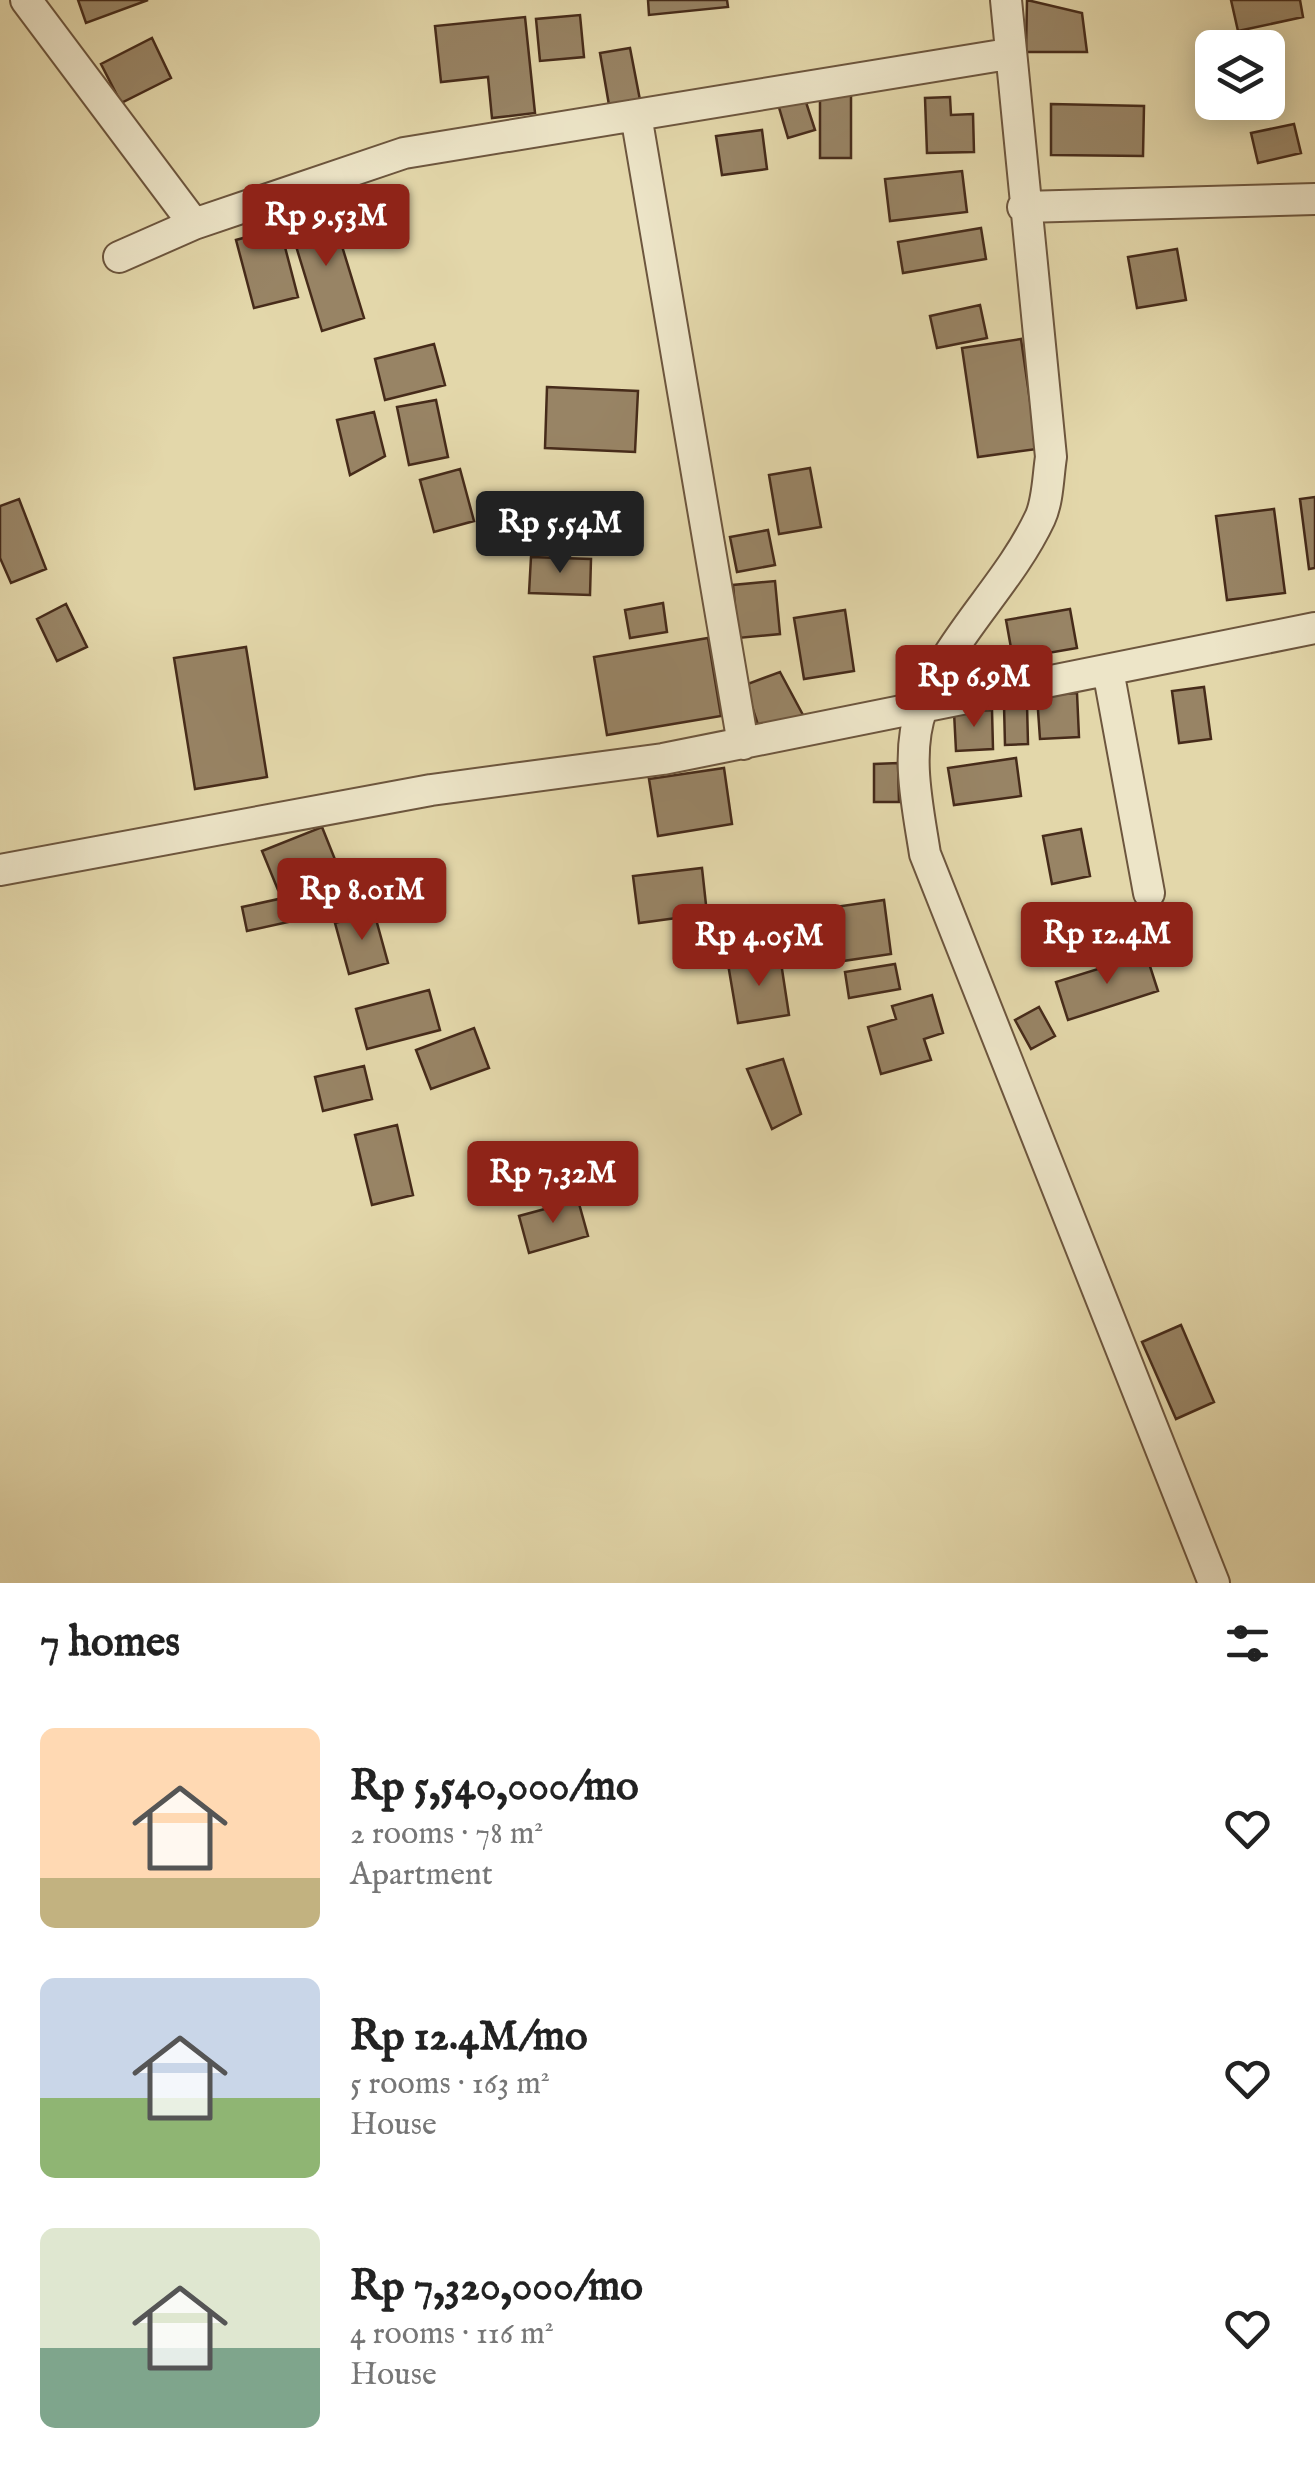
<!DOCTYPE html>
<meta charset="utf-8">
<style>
body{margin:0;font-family:"IM FELL English",serif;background:#f2f2f2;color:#222;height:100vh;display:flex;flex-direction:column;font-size:38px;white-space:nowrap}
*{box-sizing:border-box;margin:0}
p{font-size:32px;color:#767676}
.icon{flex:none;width:55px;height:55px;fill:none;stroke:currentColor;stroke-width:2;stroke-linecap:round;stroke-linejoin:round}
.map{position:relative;height:1583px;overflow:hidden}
.side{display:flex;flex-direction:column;background:#fff;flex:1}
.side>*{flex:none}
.tools{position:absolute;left:1195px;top:30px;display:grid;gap:20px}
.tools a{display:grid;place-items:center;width:90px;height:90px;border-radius:15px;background:#fff;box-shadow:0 5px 25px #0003;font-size:50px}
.price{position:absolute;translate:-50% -85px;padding:0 22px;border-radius:10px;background:#8f2418;color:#fff;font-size:32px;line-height:65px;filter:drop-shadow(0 2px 5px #0008)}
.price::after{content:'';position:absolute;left:50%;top:60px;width:30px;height:22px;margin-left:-15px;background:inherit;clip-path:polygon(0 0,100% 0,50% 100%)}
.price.active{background:#222;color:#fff}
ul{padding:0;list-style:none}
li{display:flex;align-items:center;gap:30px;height:250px;padding:0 40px}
li span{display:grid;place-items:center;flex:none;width:280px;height:200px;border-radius:15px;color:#555}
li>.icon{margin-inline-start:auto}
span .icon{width:120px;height:120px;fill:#fffc;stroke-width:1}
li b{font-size:42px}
h2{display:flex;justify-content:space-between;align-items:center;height:120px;padding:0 40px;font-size:42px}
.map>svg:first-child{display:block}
.building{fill:#988465;stroke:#462b1a;stroke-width:2.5}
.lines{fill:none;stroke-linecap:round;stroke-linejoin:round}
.minor-casing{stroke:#6d563e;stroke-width:34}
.minor{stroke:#ede5c8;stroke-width:30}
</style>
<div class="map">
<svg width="1315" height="1583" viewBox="0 0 1315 1583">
<rect width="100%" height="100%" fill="#e3d7aa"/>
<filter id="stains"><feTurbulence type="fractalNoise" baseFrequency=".002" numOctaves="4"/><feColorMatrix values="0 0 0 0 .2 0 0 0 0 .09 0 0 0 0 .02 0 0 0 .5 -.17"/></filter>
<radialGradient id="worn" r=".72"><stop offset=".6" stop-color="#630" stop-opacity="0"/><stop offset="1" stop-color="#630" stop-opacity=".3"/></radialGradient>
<path class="building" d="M78,0H148L86,23Z
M648,0H727L728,7L649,15Z
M1027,0L1082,13L1087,52H1026Z
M1231,0H1300L1303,17L1238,31Z
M580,15L584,57L540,61L536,19Z
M525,17L535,113L492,118L488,77L441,82L435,26Z
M152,38L171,78L121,103L101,64Z
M630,48L640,100L609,105L600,53Z
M851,94V158H820V95Z
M804,96L815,130L788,138L778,104Z
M950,97L951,115L973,114L974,152L927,153L925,98Z
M1051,104L1144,106L1143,156L1051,155Z
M1294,124L1301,153L1258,163L1251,133Z
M762,130L767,169L722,175L716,136Z
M962,171L967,212L890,221L885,179Z
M330,207L364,318L322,331L288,220Z
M280,228L298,297L254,308L236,240Z
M981,228L986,259L903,273L898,242Z
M1177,249L1186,300L1137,308L1128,257Z
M980,305L987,338L937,348L930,316Z
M1021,339L1037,449L978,457L962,348Z
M434,344L445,385L385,400L375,359Z
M547,387L638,391L635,452L545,448Z
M436,400L448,457L409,465L397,407Z
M374,412L385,456L350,475L337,420Z
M810,468L821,527L779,534L769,475Z
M460,469L474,521L434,532L420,480Z
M1315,497V568L1309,569L1300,499Z
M19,499L46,569L11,583L0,558V506Z
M1274,509L1285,593L1227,600L1216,516Z
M768,530L775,565L737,572L730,537Z
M531,557L591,559L590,595L529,593Z
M775,581L780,634L738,638L733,585Z
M663,603L667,632L630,638L625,610Z
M66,604L87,647L57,661L37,619Z
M1070,609L1077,648L1013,659L1006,620Z
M845,610L854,671L804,679L794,618Z
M708,638L721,716L607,735L594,657Z
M246,647L267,777L195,789L174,658Z
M780,672L803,715L759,728L745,685Z
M1204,687L1211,739L1179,743L1172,691Z
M1077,693L1079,737L1040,739L1037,696Z
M1027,704L1028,744L1005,745L1004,705Z
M992,710L993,749L956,751L954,712Z
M1016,758L1021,796L954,805L948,768Z
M898,763L899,802H874V764Z
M724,768L732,824L658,836L649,779Z
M322,827L338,867L278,890L262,851Z
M1081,829L1090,876L1052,884L1043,836Z
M702,868L707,914L639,923L633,876Z
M324,889L329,913L247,931L242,907Z
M884,900L891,954L843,961L835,907Z
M374,912L388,963L349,974L335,923Z
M1146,954L1158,991L1068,1020L1056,982Z
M780,956L789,1015L738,1023L728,964Z
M895,964L900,989L849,998L845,972Z
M429,990L440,1030L367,1049L356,1009Z
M932,995L943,1033L924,1039L931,1060L881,1074L868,1027L896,1019L892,1006Z
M1039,1007L1055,1036L1031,1049L1015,1020Z
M474,1028L489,1068L431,1089L416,1050Z
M783,1059L801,1114L772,1129L747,1069Z
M364,1066L372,1099L323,1111L315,1077Z
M397,1125L413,1195L372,1205L355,1135Z
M578,1200L588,1236L529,1253L519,1216Z
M1181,1325L1214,1402L1176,1419L1142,1342Z"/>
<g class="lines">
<defs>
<path id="minor" d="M26,0L194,224
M1006,0L1051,457C1048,476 1048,501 1040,518C1008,586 948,637 922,708C905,753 918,808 925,854L1214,1583
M636,115L743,744
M1023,207L1315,199
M119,257L194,224L404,153L1008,54
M1108,670L1149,893
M0,870L431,790L663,759L1315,628"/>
</defs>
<use href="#minor" class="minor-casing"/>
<use href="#minor" class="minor"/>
</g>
<rect width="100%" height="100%" filter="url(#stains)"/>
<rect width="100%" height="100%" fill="url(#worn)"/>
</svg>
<div class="tools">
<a><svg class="icon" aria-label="layers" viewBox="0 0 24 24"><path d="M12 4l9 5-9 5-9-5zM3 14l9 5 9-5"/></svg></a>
</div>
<b class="price" style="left:326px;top:269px">Rp 9.53M</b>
<b class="price active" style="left:560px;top:576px">Rp 5.54M</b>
<b class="price" style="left:974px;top:730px">Rp 6.9M</b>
<b class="price" style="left:362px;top:943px">Rp 8.01M</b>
<b class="price" style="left:1107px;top:987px">Rp 12.4M</b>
<b class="price" style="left:759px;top:989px">Rp 4.05M</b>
<b class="price" style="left:553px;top:1226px">Rp 7.32M</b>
</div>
<section class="side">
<h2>7 homes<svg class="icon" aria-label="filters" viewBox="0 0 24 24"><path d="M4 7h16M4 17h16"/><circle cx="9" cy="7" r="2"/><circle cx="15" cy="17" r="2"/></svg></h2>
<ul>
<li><span style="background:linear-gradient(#ffd9b3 75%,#c2b280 0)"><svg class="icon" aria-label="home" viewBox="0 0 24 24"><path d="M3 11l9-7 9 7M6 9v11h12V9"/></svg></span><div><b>Rp 5,540,000/mo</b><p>2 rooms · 78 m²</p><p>Apartment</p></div><svg class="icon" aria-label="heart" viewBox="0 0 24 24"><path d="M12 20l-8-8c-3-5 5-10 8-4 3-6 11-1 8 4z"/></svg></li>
<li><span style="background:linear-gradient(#c9d6e8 60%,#8fb573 0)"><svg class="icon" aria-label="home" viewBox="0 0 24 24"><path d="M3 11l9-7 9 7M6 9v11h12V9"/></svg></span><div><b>Rp 12.4M/mo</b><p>5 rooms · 163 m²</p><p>House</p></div><svg class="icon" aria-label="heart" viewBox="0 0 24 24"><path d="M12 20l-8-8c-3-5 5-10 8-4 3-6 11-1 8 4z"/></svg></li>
<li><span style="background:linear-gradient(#dfe7d0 60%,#7fa58c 0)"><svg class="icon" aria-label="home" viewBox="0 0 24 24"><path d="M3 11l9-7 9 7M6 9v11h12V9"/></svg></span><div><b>Rp 7,320,000/mo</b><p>4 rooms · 116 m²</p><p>House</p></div><svg class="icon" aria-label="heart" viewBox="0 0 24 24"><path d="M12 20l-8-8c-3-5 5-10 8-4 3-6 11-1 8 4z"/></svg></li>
</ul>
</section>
